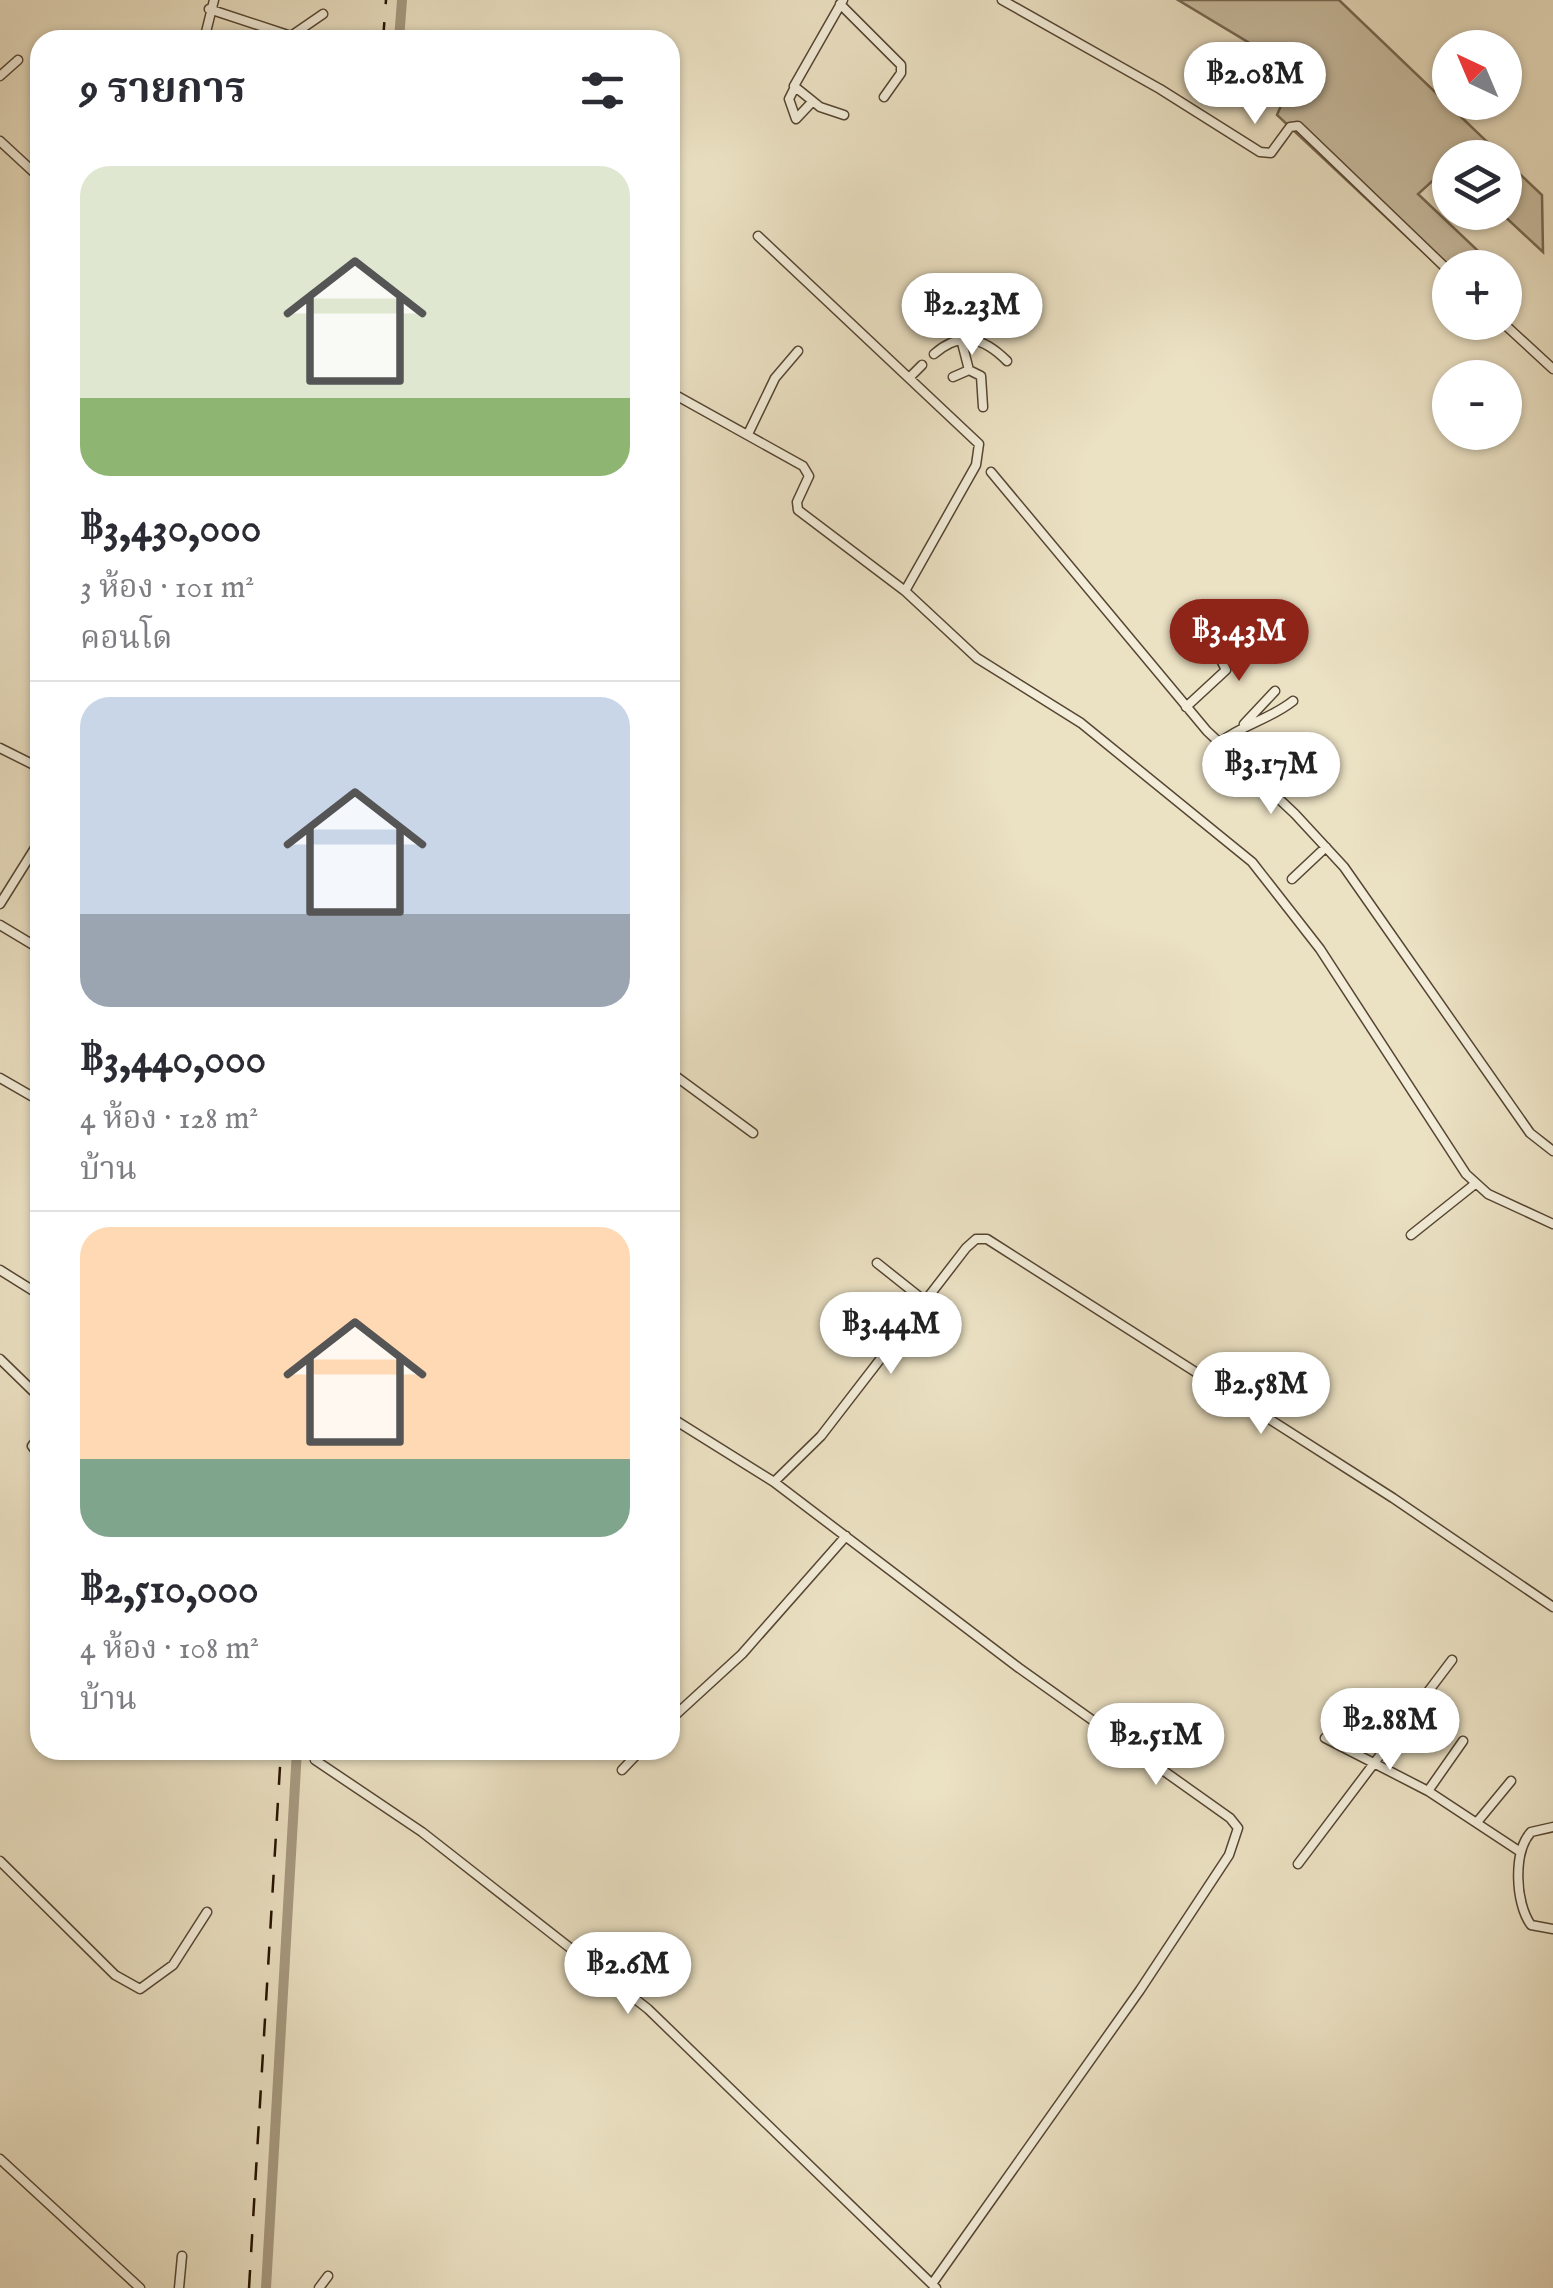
<!DOCTYPE html>
<html lang="th">
<meta charset="utf-8">
<style>
body{margin:0;font-family:"IM FELL English","Noto Serif Thai",serif;background:#f7f7f7;color:#2b2b33;height:100vh;display:flex;flex-direction:column;font-size:38px;white-space:nowrap}
*{box-sizing:border-box;margin:0}
p{font-size:32px;color:#7c7c81}
.icon{flex:none;width:55px;height:55px;fill:none;stroke:currentColor;stroke-width:2;stroke-linecap:round;stroke-linejoin:round}
.map{position:relative;flex:1;overflow:hidden}
.details{position:absolute;left:30px;top:30px;width:650px;height:1730px;display:flex;flex-direction:column;background:#fff;border-radius:30px;box-shadow:0 2px 8px #0004}
.details>*{flex:none}
.needle{width:65px;rotate:316deg}
.fabs{position:absolute;left:1432px;top:30px;display:grid;gap:20px}
.fabs a{display:grid;place-items:center;width:90px;height:90px;border-radius:50%;background:#fff;box-shadow:0 2px 8px #0004;font-size:50px}
.price{position:absolute;translate:-50% -85px;padding:0 22px;border-radius:35px;background:#fff;color:#222;font-size:32px;line-height:65px;filter:drop-shadow(0 2px 5px #0008)}
.price::after{content:'';position:absolute;left:50%;top:60px;width:30px;height:22px;margin-left:-15px;background:inherit;clip-path:polygon(0 0,100% 0,50% 100%)}
.price.selected{background:#8f2418;color:#fff}
ul{padding:0;list-style:none}
li{display:grid;align-content:center;gap:20px;height:530px;padding:0 50px}
li+li{border-top:2px solid #e1e1e2}
li span{display:grid;place-items:center;height:310px;border-radius:30px;color:#555}
li>.icon{margin-inline-start:auto}
span .icon{width:180px;height:180px;fill:#fffc;stroke-width:1}
li b{font-size:42px}
h2{display:flex;justify-content:space-between;align-items:center;height:120px;padding:0 50px;font-size:42px}
.map>svg:first-child{display:block}
.green{fill:#c9bea2;stroke:#766852;stroke-width:2.5}
.lines{fill:none;stroke-linecap:round;stroke-linejoin:round}
.canal{stroke:#a79a81;stroke-width:10}
.minor-casing{stroke:#554532;stroke-width:11}
.minor{stroke:#f2ecd8;stroke-width:8}
.rail{stroke:#231101;stroke-width:2.5;stroke-dasharray:18 18;stroke-linecap:butt}
</style>
<div class="map">
<svg width="1553" height="2288" viewBox="0 0 1553 2288">
<rect width="100%" height="100%" fill="#ebe1c3"/>
<filter id="stains"><feTurbulence type="fractalNoise" baseFrequency=".002" numOctaves="4"/><feColorMatrix values="0 0 0 0 .2 0 0 0 0 .09 0 0 0 0 .02 0 0 0 .5 -.17"/></filter>
<radialGradient id="worn" r=".72"><stop offset=".6" stop-color="#630" stop-opacity="0"/><stop offset="1" stop-color="#630" stop-opacity=".3"/></radialGradient>
<path class="green" d="M1178,0H1339L1503,157L1450,158V165L1418,194L1495,267L1450,268V277L1277,115L1296,71Z
M1505,160L1542,195L1543,252L1501,213L1505,212Z"/>
<g class="lines">
<path class="canal" d="M399,40L402,0
M266,2288L297,1750"/>
<defs>
<path id="minor" d="M843,0L794,86L820,107L844,115
M1002,0L1160,89L1260,152L1271,153L1290,127L1298,126L1450,272
M840,4L901,65V73L884,97
M209,9L291,36L323,14
M204,40L214,0
M0,76L18,60
M794,89L789,99L796,119L812,102
M0,141L40,178
M758,236L979,444L976,465L905,591L977,658L1081,723L1252,862L1320,949L1466,1174L1488,1194L1553,1224
M1502,322L1553,369
M961,339L969,370
M934,354C961,330 984,338 1007,361
M910,377L922,365
M953,377L969,370L981,376L983,407
M670,392L803,466L809,476L797,502L798,510L905,591
M748,434L775,378L798,351
M991,472L1207,731L1295,814L1344,867L1530,1133L1553,1151
M1186,707L1226,670L1214,646
M1244,724L1275,691
M1219,743C1243,724 1269,720 1293,701
M0,748L40,768
M1292,879L1326,847
M0,904L40,840
M0,925L40,949
M670,1072L753,1133
M0,1078L40,1101
M1411,1235L1475,1184
M877,1263L926,1302
M0,1270L40,1295
M0,1359L40,1398
M670,1417L774,1482L1019,1668L1230,1818L1238,1828L1229,1855L1140,1990L932,2284
M40,1435L32,1446L40,1457
M774,1482L821,1436L966,1248L976,1239H987L1393,1498L1553,1607
M670,1720L742,1654L846,1536
M1325,1738L1428,1791L1519,1851
M315,1760L422,1832L648,2009L936,2288
M622,1770L641,1750
M1428,1791L1463,1741
M1478,1821L1511,1781
M1553,1827L1531,1832C1513,1852 1515,1903 1531,1925L1553,1929
M0,1861L115,1975L140,1989L173,1965L207,1912
M1298,1864L1452,1660
M0,2159L140,2288
M179,2288L182,2256
M319,2288L328,2276"/>
</defs>
<use href="#minor" class="minor-casing"/>
<use href="#minor" class="minor"/>
<path class="rail" d="M383,40L386,0
M249,2288L281,1750"/>
</g>
<rect width="100%" height="100%" filter="url(#stains)"/>
<rect width="100%" height="100%" fill="url(#worn)"/>
</svg>
<div class="fabs">
<a><svg class="needle" viewBox="-14 -14 28 28"><path d="M0-13l5 13h-10z" fill="#e53935"/><path d="M0 13l5-13h-10z" fill="#7c7c81"/></svg></a>
<a><svg class="icon" aria-label="layers" viewBox="0 0 24 24"><path d="M12 4l9 5-9 5-9-5zM3 14l9 5 9-5"/></svg></a>
<a>+</a>
<a>−</a>
</div>
<b class="price" style="left:1255px;top:127px">฿2.08M</b>
<b class="price" style="left:972px;top:358px">฿2.23M</b>
<b class="price selected" style="left:1239px;top:684px">฿3.43M</b>
<b class="price" style="left:1271px;top:817px">฿3.17M</b>
<b class="price" style="left:891px;top:1377px">฿3.44M</b>
<b class="price" style="left:1261px;top:1437px">฿2.58M</b>
<b class="price" style="left:1390px;top:1773px">฿2.88M</b>
<b class="price" style="left:1156px;top:1788px">฿2.51M</b>
<b class="price" style="left:628px;top:2017px">฿2.6M</b>
<section class="details">
<h2>9 รายการ<svg class="icon" aria-label="filters" viewBox="0 0 24 24"><path d="M4 7h16M4 17h16"/><circle cx="9" cy="7" r="2"/><circle cx="15" cy="17" r="2"/></svg></h2>
<ul>
<li><span style="background:linear-gradient(#dfe7d0 75%,#8fb573 0)"><svg class="icon" aria-label="home" viewBox="0 0 24 24"><path d="M3 11l9-7 9 7M6 9v11h12V9"/></svg></span><div><b>฿3,430,000</b><p>3 ห้อง · 101 m²</p><p>คอนโด</p></div></li>
<li><span style="background:linear-gradient(#c9d6e8 70%,#9aa5b1 0)"><svg class="icon" aria-label="home" viewBox="0 0 24 24"><path d="M3 11l9-7 9 7M6 9v11h12V9"/></svg></span><div><b>฿3,440,000</b><p>4 ห้อง · 128 m²</p><p>บ้าน</p></div></li>
<li><span style="background:linear-gradient(#ffd9b3 75%,#7fa58c 0)"><svg class="icon" aria-label="home" viewBox="0 0 24 24"><path d="M3 11l9-7 9 7M6 9v11h12V9"/></svg></span><div><b>฿2,510,000</b><p>4 ห้อง · 108 m²</p><p>บ้าน</p></div></li>
</ul>
</section>
</div>
